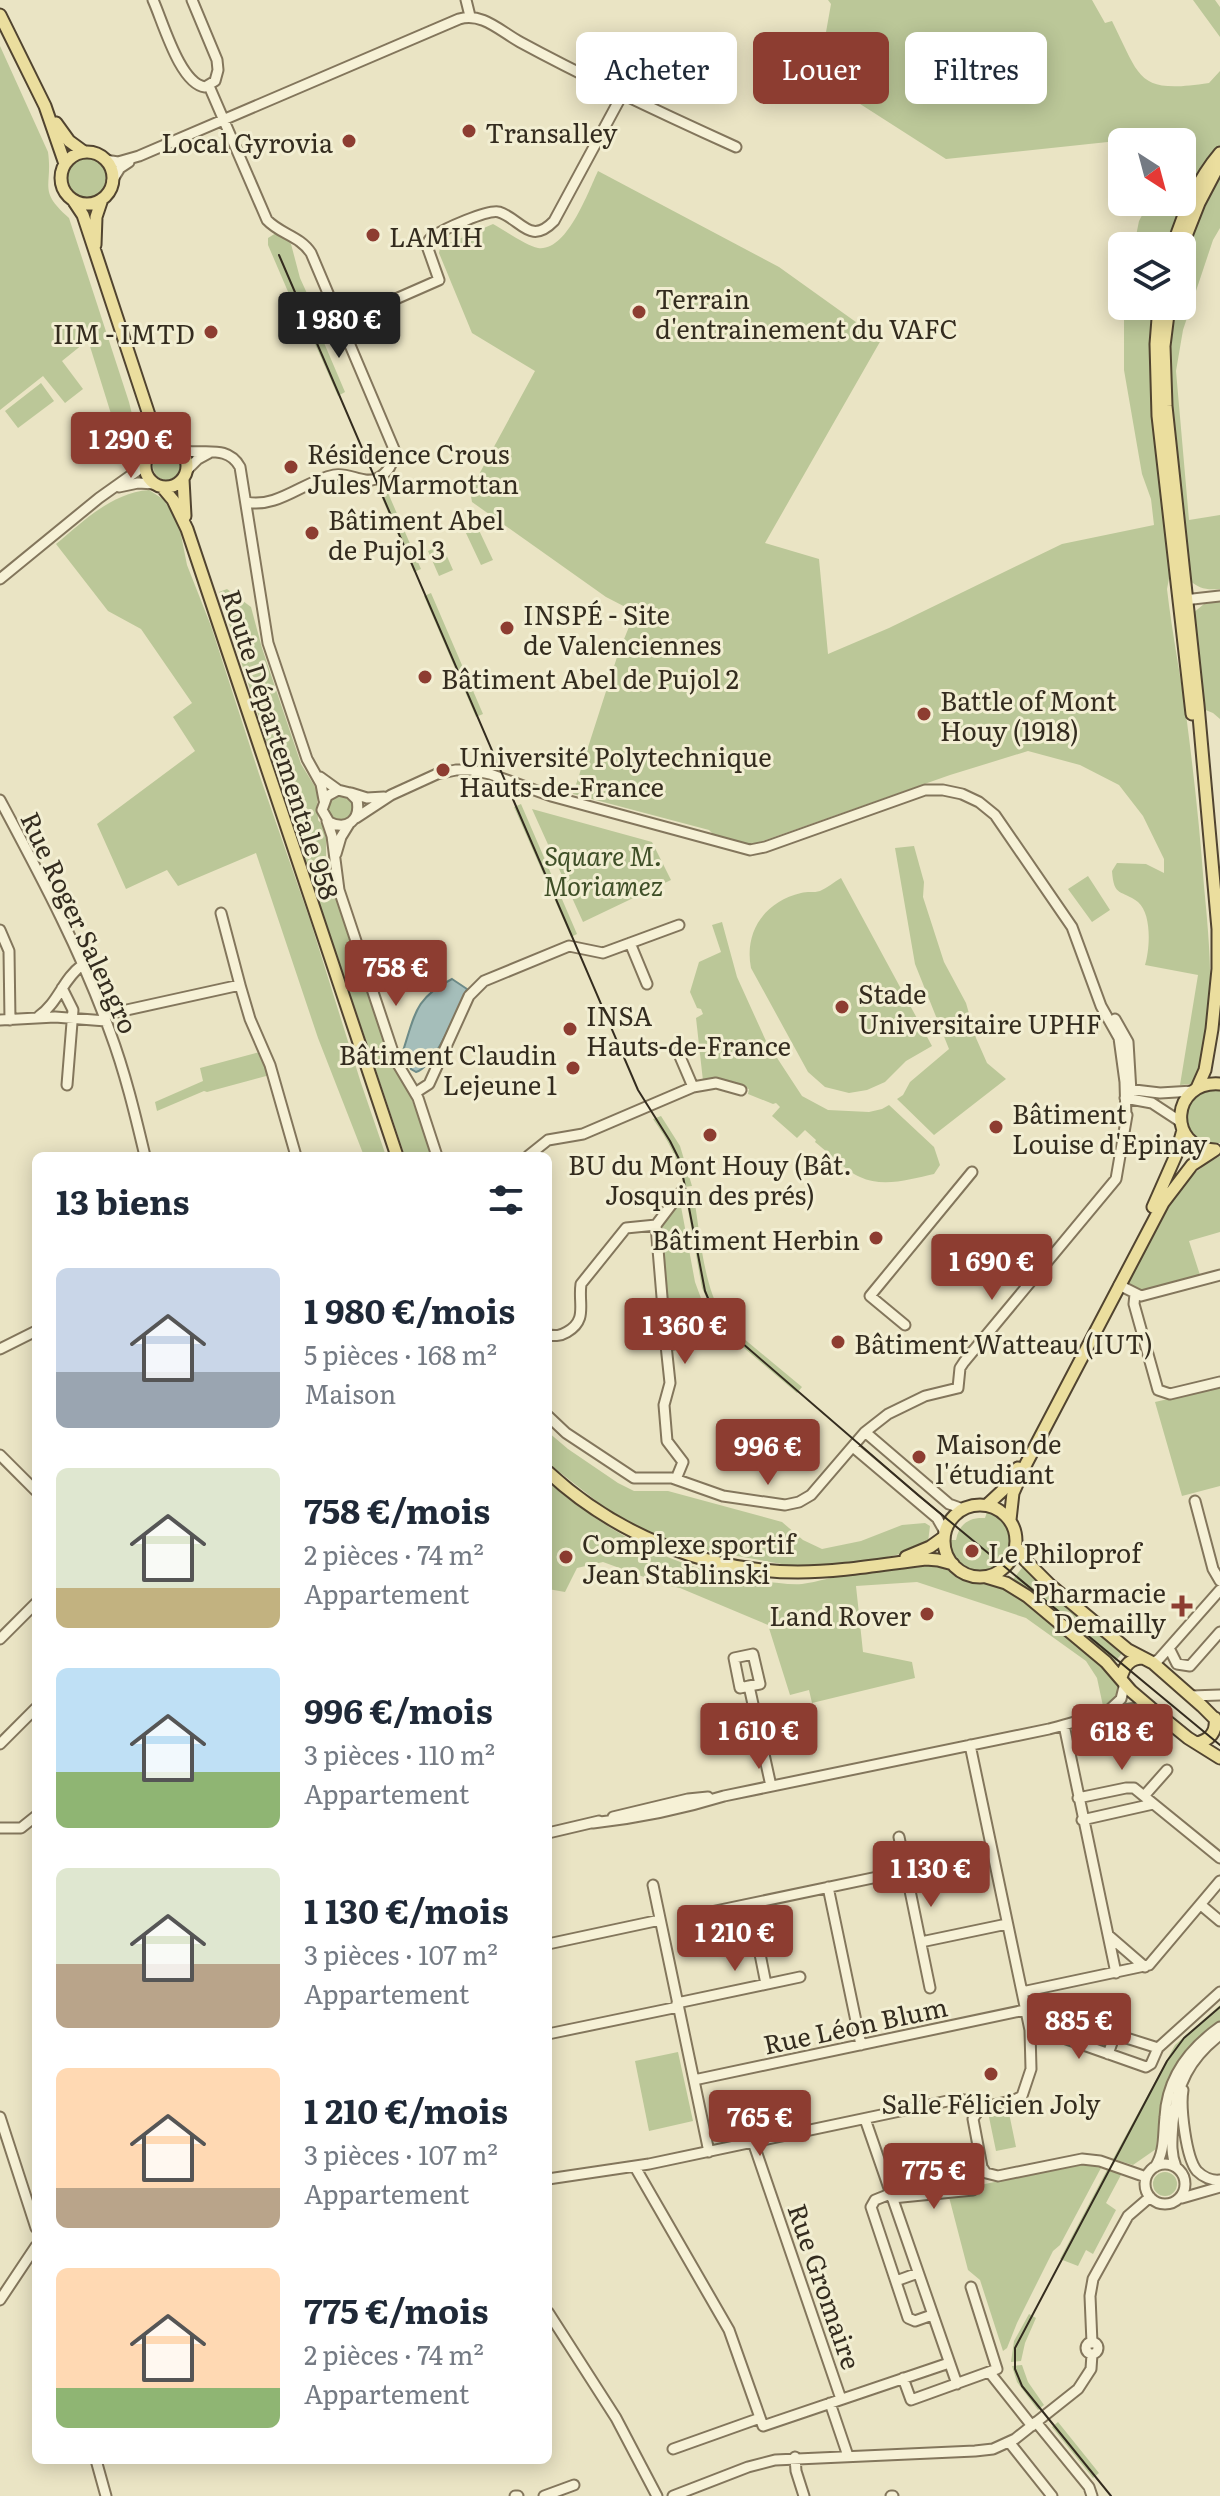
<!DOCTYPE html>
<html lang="fr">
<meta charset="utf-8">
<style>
body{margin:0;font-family:Literata,serif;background:#f6f6f7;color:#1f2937;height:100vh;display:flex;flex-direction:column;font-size:30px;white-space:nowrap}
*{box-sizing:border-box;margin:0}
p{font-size:26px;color:#747a83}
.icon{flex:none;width:44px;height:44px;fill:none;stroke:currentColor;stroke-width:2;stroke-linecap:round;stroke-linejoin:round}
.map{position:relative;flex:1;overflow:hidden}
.panel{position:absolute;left:32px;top:1152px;width:520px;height:1312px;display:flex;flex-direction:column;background:#fff;border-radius:12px;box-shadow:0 4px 20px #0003}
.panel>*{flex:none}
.hud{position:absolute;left:576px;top:32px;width:524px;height:72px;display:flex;gap:16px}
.needle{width:52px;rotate:144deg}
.tools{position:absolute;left:1108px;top:128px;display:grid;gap:16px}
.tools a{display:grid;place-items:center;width:88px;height:88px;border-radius:12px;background:#fff;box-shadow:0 4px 20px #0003;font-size:40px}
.price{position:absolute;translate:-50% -68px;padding:0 18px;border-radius:8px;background:#8d3d31;color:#fff;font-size:26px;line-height:52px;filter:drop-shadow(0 2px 4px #0008)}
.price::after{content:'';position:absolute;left:50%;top:48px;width:24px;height:18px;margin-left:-12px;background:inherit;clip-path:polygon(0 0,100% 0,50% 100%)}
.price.on{background:#222;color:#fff}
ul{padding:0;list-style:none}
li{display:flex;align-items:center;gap:24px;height:200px;padding:0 24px}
li span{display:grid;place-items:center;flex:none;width:224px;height:160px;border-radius:12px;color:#555}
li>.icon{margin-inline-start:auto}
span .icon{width:96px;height:96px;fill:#fffc;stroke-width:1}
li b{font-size:34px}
h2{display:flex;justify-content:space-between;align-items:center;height:96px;padding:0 24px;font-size:34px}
.tag{padding:0 28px;border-radius:12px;background:#fff;box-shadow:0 4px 20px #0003;font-size:28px;line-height:72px}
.tag.on{background:#8d3d31;color:#fff}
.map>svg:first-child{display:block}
.green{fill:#bbc798}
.water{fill:#a5beba;stroke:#6d8b88;stroke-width:2}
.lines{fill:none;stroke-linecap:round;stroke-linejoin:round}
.minor-casing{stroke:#83765c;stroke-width:13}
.major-casing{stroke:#514430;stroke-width:15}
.minor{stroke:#f6f1d6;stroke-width:9}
.major{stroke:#ebde9e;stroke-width:11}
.tram{stroke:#342c1f;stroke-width:2}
.poi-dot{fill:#8d3d31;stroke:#f2eed2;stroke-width:3}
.labels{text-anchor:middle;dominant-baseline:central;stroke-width:6;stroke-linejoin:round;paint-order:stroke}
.poi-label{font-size:26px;fill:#342c1f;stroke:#f2eed2;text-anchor:start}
.street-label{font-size:26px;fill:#342c1f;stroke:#f2eed2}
.park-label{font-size:26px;font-style:italic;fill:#3f4f27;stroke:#f2eed2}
</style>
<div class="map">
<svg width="1220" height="2496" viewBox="0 0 1220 2496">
<rect width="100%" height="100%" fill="#eae4c4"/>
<path class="green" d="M828,0H1092L1105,23L1112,21C1141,79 1137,94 1209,83L1220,71V145L1211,157L1168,246H1134L1139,221L1149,202H1182L1181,139H1136L946,159L818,77L831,4Z
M1193,0H1215L1220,7V37Z
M0,46L48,152C53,187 37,190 69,218L129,402L139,443L126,462L88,340L62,361L83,389L65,403L43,376L0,410Z
M66 178a20 20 0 1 1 40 0a20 20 0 1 1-40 0Z
M598,171L779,267L881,340L765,543L819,559L828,654L889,628L1062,544L1154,525L1151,499L1142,474L1124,370V306H1155L1150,361L1152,407L1171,568L1167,589C1172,633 1181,677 1187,722C1194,776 1200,831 1204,886C1209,939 1220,1039 1191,1084L1180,1085L1198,975L1145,965C1150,949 1152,914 1138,902C1121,889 1114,898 1112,871L1117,863L1146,864L1164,873V859L1143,816L1119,785L1080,765L1028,751L950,775L757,843L749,844L711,836L712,833L709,830L573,794L618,654L635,612L606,597L472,502L470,491L535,371L472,333L439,253L440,248L445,245L493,224C504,230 527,246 538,248C567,252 588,192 598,171Z
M1220,175V228L1213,240L1183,330L1176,371L1189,520L1220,515V589C1206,590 1199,589 1188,579L1169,368L1174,313L1176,306H1182V275L1189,238Z
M276,233L286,238L291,244L300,278L320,322L316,324L345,392L338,396L308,328L304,329L268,245V238Z
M41,383L54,401L18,428L5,411Z
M153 466a14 14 0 1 1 28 0a14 14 0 1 1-28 0Z
M382,479L421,569L414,572L375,482Z
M149,490L163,499L171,511L180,530L187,565L211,626L259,774L310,920L361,1083L386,1156H364L318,1038L256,853L178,886L167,870L126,889L97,824L195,751L173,717L192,703L141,629L108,611L56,544C84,521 111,493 149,490Z
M477,526L493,560L481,565L465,531Z
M442,545L453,570L439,576L428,551Z
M227,589L251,607L262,648L301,764L317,790L318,820L324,827L326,836V864L393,1066C412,1094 422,1124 431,1156H405L297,837L219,592Z
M431,593L483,714L476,717L424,596Z
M1220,601V719L1213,713L1203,709L1193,613L1204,604Z
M328 808a13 13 0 1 1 26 0a13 13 0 1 1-26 0Z
M521,804L577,934L571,937L514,807Z
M532,809L652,842L671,880L583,922Z
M914,846L924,882L923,897L944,962L966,1003L976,1038L987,1063L1006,1079L934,1135L897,1099L903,1095L910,1082L949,1049L915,964L895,848Z
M1088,876L1110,910L1092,922L1068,889Z
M841,878L932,1046L906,1061L885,1082L867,1090L849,1093L825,1087L808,1072L751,968C744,932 764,902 801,893C807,891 814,893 820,891C827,888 834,882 841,878Z
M722,922L737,977L766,1041L802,1096L828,1110L869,1112L882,1109L889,1105L934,1147L940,1165L934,1174C911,1179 883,1188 860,1177C846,1171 828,1152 815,1142L816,1140L805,1130L797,1138L772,1116L780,1107L776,1103L773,1104L748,1094L749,1089L728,1083L703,1081L696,1018L703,1014L701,1009L697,1008L690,992L699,962L721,952L712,925Z
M260,1052L270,1075L207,1092L204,1091L157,1111L155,1102L203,1081L200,1068Z
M1213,1090L1220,1091V1143C1180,1145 1175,1096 1213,1090Z
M661,1116L680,1146L692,1186L684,1187C680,1161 668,1140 653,1119Z
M1220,1156V1232L1189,1241L1200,1275L1144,1291L1127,1283C1150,1235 1170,1182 1220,1156Z
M693,1192C700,1229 702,1282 722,1315L717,1321L702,1288L685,1193Z
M680,1201L695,1282L712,1328L708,1334L670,1342L660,1229Z
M743,1338L802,1387L797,1393L738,1343Z
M1220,1387V1486L1182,1496L1155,1402Z
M548,1432L568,1449L618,1483L634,1491H668L782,1522L803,1540L822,1549L861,1541L902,1525L925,1523L930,1526L928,1542L904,1553L859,1564L804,1568L698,1549L642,1530L604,1507L553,1467L548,1462Z
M548,1482C609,1534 678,1571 759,1581C773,1582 788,1585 802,1584C818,1582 833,1576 850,1575C880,1571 910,1569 940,1564L967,1582L977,1584L995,1583L1014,1592L1102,1661L1121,1685L1119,1698L1103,1706L1097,1678L1086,1661L1026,1618L917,1582L856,1586L863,1652L912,1662L915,1678L812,1703L809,1690L790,1695L768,1625L680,1588L666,1585L603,1562L577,1568L565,1592L548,1589Z
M987,1512C1034,1528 1002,1589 966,1567C955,1561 951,1552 950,1540H956C959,1524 969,1517 985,1518Z
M1025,1564L1125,1650L1112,1665L1011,1582Z
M1220,2005V2023C1197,2045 1168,2066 1162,2099C1160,2111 1160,2125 1160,2137L1157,2138L1156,2149L1133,2165L1113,2159L1175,2045Z
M678,2052L693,2121L649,2131L635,2061Z
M1009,2113L1016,2147L996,2151L989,2117Z
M1083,2164L1102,2166L1060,2245L1053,2251L1017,2323L1007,2348L1003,2351L980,2280L968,2270L949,2197L970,2187Z
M1108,2168L1122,2173L1106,2203L1116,2210L1093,2254L1086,2250L1078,2266L1060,2259Z
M1153 2184a12 12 0 1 1 24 0a12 12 0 1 1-24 0Z
M1029,2314L1036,2318L1025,2343L1021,2361L1011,2362L1014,2341Z
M1022,2365L1028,2382L1044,2405L1038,2410L1017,2382L1012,2366Z
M1058,2422L1099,2473L1093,2478L1052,2427Z"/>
<path class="water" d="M422,959L428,962L432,972L428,979L402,990L398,989L390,976L391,971Z
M452,979L467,989C458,1008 435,1067 416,1072L411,1069L403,1051C415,1014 415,998 452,979Z"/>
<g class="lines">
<defs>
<path id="minor" d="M153,0C163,22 180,84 205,87L215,81L218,70L217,60L192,0
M466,0L470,16
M209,86L267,220C280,234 300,236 311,253L394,449C394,462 389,473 376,479C362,484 349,472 334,475C304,481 277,509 246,502
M105,160L118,162L139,156L459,19C482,12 500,31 520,42C590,80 663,114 736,147
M112,181L120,168L129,162
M341,323L439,280L427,246C429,240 428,240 434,236C444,229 488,209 499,212C521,219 530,246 554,221L622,95
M179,450C201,456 227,443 240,467L268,643L307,759L321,784L324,800
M187,470L198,459L209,453
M119,487L138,483L155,484
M0,579L99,498L137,471L146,461
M1184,600L1220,596
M320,777L338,790L350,793L357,800C361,820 347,831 329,822L322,810L327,796L338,790
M351,793L367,798L384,797
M0,800C40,875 81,951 110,1032C125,1072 135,1114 145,1156
M356,818L391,795L437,774L456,770H471L490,774L551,796L750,850L765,847L925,790H943L962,794L979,802L995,815L1072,927L1101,1006L1119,1038L1125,1082L1126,1118
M327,821L332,836L339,890L396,1061L418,1098L437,1156
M336,854L341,837L349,824
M221,913L240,985
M0,930L9,951L10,1020
M630,943L647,984
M62,988L73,1010L67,1085
M104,1015L240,985L250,1019L270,1065L296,1156
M39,1016C58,1003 63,979 82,965
M1115,1019L1128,1042L1131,1092
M0,1020L55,1017L106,1021
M693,1087L716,1083L741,1090
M1126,1089L1160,1093L1193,1091
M415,1093L429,1084L469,996L484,981L569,946L603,953L679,925
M1125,1098L1152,1103L1181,1122
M528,1156L548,1140L583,1134L693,1087L678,1052
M1119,1285L1141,1296L1220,1275
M1135,1294L1134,1304L1158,1390L1170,1394L1220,1382
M905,1325L870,1296L972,1172
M548,1335C556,1336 560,1336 567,1332C588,1320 578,1304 581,1284L626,1228L656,1225
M666,1345L656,1225L681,1192
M0,1349L36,1331
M548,1416L566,1433L634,1478H672L723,1496L785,1505L799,1502L811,1495L865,1432L888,1414L925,1396L958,1388L960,1368L964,1362L1116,1179L1127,1115
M865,1432L949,1504L963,1509
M853,1447L937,1518L945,1532
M0,1455L36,1491
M676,1479L683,1462L667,1441L664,1405L670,1383L666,1345L707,1339L738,1305
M1195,1501L1213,1569L1220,1581
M0,1639L36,1603
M1169,1648L1177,1664L1190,1666L1220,1632
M1153,1663L1159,1659L1220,1590
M749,1686L740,1688L734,1658L753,1654L760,1684L749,1686L771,1786
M1191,1696L1220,1695
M1107,1712L1121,1699L1125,1683
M1064,1725L1116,1973
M0,1744L36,1708
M970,1745L1022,1992L1149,1965L1220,1881
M1144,1796L1167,1770
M1078,1798L1126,1788H1134L1220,1858
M613,1817L688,1799L708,1797
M1082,1820L1153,1804
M593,1823C638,1818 682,1809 724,1796L1049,1729C1077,1722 1123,1706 1151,1708
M0,1828H21L36,1816
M548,1833L599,1821
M899,1837L930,1988
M653,1885L709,2152
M828,1887L861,2045
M750,1904L766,1984
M1201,1905L1220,1921
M706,1913L906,1871
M1108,1935L1145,1967
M921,1942L1007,1924
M548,1944L660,1920
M1022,1992L1030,2030H1041L1146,2067L1151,2064L1158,2048
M677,2003L800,1977
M1030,2030L1031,2069L1022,2096C1007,2107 982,2100 973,2119L982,2167L986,2173L998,2176L1082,2159L1100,2161L1146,2177
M548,2034L678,2007
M1108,2054L1113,2040L1120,2036L1158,2048L1220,1992
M694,2080L1025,2010
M1183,2090C1180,2107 1186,2158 1197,2171C1203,2177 1212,2181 1220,2180
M0,2117L36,2228
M865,2119L957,2384
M753,2142L841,2399
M1145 2184a20 20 0 1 1 40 0a20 20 0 1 1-40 0Z
M635,2167L729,2330L763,2426L949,2363
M1155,2167C1165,2152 1163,2135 1165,2117C1167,2078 1189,2049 1220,2027
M1176,2167C1170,2152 1172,2139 1173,2123C1176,2085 1190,2058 1220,2035
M548,2179L649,2164L957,2099L964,2100L977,2112
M890,2194L875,2200L871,2207L908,2318L915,2321L932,2315
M892,2198L973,2190
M1182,2198L1220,2187
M896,2281L918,2273
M0,2300L36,2246
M548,2312L616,2418L657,2496
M1086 2348a6 6 0 1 1 12 0a6 6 0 1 1-12 0Z
M1092,2343L1090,2296L1093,2279L1128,2216L1150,2197
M990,2373L1032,2426
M903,2378L911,2400L997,2369L971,2287
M830,2403L848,2456
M1036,2422L1089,2487L1092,2496
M1009,2442L1052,2496
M673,2449L760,2418
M795,2457L796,2471L804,2496
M96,2460L106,2496
M515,2496H518
M544,2496L574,2485
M673,2496L748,2467L775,2460L975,2451L993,2449L1015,2439L1078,2389L1091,2369L1092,2354
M891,2496H893"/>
<path id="major" d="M0,15L45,106L65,164
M56,123L69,141L84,152
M61 178a26 26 0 1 1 52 0a26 26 0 1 1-52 0Z
M73,200L83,215L149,415L172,446
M95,245L96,217L102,199
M1173,246C1184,212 1197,180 1220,153
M1182,246L1199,203L1220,163
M1159,306L1156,344L1158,416L1192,714
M1169,306L1164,346L1166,406L1198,705L1218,929V969L1212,1029L1205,1070L1197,1088
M145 466a21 21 0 1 1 42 0a21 21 0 1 1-42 0Z
M183,479L185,516
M162,487L173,500L187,529L397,1156
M1215,1150C1166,1148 1171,1080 1220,1084
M1153,1207L1176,1155L1183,1130
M548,1472C615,1534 706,1572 798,1572C841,1572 884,1564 926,1559L938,1560L953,1564
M944 1541a36 36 0 1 1 72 0a36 36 0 1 1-72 0Z
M987,1505L1002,1491L1018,1468
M1010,1520L1013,1493L1026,1464L1163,1203L1192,1165L1215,1150
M1016,1546L1025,1560L1050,1585L1128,1650L1153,1663L1202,1706L1220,1724
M906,1557L930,1547L944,1537
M986,1577L1006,1583L1027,1596L1106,1662L1131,1691L1151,1708L1188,1738L1220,1758
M1121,1678C1124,1666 1130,1658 1143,1658
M1197,1743C1210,1740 1217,1732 1215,1718"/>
</defs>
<use href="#minor" class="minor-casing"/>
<use href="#major" class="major-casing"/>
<use href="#minor" class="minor"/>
<use href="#major" class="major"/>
<path class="tram" d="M279,255L638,1090L670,1141L680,1161L705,1291L713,1310L727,1330L918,1495L1220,1745
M1111,2496L1022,2386L1015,2369V2348L1167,2061L1184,2038L1220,2007"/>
</g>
<g class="poi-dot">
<circle cx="469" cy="131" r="8"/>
<circle cx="349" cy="141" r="8"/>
<circle cx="373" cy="235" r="8"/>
<circle cx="639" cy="312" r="8"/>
<circle cx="211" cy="332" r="8"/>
<circle cx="291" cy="467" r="8"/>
<circle cx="312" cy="533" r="8"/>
<circle cx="507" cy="628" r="8"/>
<circle cx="425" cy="677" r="8"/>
<circle cx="924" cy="714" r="8"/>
<circle cx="443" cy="770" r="8"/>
<circle cx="842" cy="1007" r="8"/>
<circle cx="570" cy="1029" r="8"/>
<circle cx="573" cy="1068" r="8"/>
<circle cx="996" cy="1127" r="8"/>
<circle cx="710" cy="1135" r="8"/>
<circle cx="876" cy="1238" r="8"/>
<circle cx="838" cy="1342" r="8"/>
<circle cx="919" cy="1457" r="8"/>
<circle cx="972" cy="1551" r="8"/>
<circle cx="566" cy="1557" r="8"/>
<path d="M1178 1594h8v8h8v8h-8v8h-8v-8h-8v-8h8z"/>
<circle cx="927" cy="1614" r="8"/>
<circle cx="991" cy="2074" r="8"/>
</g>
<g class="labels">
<g class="poi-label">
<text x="485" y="131">Transalley</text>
<text x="333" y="141" text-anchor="end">Local Gyrovia</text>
<text x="389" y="235">LAMIH</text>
<text x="655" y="297">Terrain<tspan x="655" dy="30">d'entrainement du VAFC</tspan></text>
<text x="195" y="332" text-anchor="end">IIM - IMTD</text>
<text x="307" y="452">Résidence Crous<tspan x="307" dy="30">Jules Marmottan</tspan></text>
<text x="328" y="518">Bâtiment Abel<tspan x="328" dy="30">de Pujol 3</tspan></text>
<text x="523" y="613">INSPÉ - Site<tspan x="523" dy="30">de Valenciennes</tspan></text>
<text x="441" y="677">Bâtiment Abel de Pujol 2</text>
<text x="940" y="699">Battle of Mont<tspan x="940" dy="30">Houy (1918)</tspan></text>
<text x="459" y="755">Université Polytechnique<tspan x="459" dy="30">Hauts-de-France</tspan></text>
<text x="858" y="992">Stade<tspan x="858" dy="30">Universitaire UPHF</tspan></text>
<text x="586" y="1014">INSA<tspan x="586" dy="30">Hauts-de-France</tspan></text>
<text x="557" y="1053" text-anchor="end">Bâtiment Claudin<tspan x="557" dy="30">Lejeune 1</tspan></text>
<text x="1012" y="1112">Bâtiment<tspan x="1012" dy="30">Louise d'Epinay</tspan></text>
<text x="710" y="1163" text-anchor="middle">BU du Mont Houy (Bât.<tspan x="710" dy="30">Josquin des prés)</tspan></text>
<text x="860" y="1238" text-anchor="end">Bâtiment Herbin</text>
<text x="854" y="1342">Bâtiment Watteau (IUT)</text>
<text x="935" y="1442">Maison de<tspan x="935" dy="30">l'étudiant</tspan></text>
<text x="582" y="1542">Complexe sportif<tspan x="582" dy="30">Jean Stablinski</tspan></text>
<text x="988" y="1551">Le Philoprof</text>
<text x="1166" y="1591" text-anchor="end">Pharmacie<tspan x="1166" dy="30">Demailly</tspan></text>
<text x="911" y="1614" text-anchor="end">Land Rover</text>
<text x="991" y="2102" text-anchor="middle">Salle Félicien Joly</text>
</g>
<g class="street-label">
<text transform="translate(282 744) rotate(72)">Route Départementale 958</text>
<text transform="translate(81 922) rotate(65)">Rue Roger Salengro</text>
<text transform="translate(855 2024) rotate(-12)">Rue Léon Blum</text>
<text transform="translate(826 2286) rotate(71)">Rue Gromaire</text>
</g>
<g class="park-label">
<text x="603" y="854">Square M.<tspan x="603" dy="30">Moriamez</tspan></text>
</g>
</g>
</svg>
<div class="tools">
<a><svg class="needle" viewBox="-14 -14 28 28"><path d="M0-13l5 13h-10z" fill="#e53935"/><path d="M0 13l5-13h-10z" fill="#747a83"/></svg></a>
<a><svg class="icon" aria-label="layers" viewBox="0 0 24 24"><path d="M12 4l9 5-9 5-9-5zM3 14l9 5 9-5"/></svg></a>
</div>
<b class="price on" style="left:339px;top:360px">1 980 €</b>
<b class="price" style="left:131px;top:480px">1 290 €</b>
<b class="price" style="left:396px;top:1008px">758 €</b>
<b class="price" style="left:992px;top:1302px">1 690 €</b>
<b class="price" style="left:685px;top:1366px">1 360 €</b>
<b class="price" style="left:768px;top:1487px">996 €</b>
<b class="price" style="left:759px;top:1771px">1 610 €</b>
<b class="price" style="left:1122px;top:1772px">618 €</b>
<b class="price" style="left:931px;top:1909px">1 130 €</b>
<b class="price" style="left:735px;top:1973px">1 210 €</b>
<b class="price" style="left:1079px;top:2061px">885 €</b>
<b class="price" style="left:760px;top:2158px">765 €</b>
<b class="price" style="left:934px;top:2211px">775 €</b>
<div class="hud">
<a class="tag">Acheter</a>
<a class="tag on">Louer</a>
<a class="tag">Filtres</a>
</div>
<section class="panel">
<h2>13 biens<svg class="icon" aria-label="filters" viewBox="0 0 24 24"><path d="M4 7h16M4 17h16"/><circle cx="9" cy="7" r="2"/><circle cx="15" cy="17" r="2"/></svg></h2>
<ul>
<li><span style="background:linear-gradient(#c9d6e8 65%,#9aa5b1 0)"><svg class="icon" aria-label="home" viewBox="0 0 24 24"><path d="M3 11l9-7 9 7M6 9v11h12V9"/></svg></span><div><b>1 980 €/mois</b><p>5 pièces · 168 m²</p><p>Maison</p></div></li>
<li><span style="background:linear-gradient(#dfe7d0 75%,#c2b280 0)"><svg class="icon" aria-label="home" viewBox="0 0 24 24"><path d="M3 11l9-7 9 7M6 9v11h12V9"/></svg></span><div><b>758 €/mois</b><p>2 pièces · 74 m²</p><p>Appartement</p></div></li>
<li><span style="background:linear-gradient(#bfe0f5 65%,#8fb573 0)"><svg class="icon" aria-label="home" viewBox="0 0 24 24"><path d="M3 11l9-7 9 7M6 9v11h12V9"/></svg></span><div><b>996 €/mois</b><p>3 pièces · 110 m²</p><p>Appartement</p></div></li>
<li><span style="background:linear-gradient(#dfe7d0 60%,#b9a48a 0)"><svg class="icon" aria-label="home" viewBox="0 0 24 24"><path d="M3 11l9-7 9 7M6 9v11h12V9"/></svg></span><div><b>1 130 €/mois</b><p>3 pièces · 107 m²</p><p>Appartement</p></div></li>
<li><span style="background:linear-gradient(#ffd9b3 75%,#b9a48a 0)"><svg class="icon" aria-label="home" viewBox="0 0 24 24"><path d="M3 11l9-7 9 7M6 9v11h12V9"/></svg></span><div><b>1 210 €/mois</b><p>3 pièces · 107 m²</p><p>Appartement</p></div></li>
<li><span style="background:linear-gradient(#ffd9b3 75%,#8fb573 0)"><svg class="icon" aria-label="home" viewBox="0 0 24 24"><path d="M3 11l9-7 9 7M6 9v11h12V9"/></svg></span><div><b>775 €/mois</b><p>2 pièces · 74 m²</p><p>Appartement</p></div></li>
</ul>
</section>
</div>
